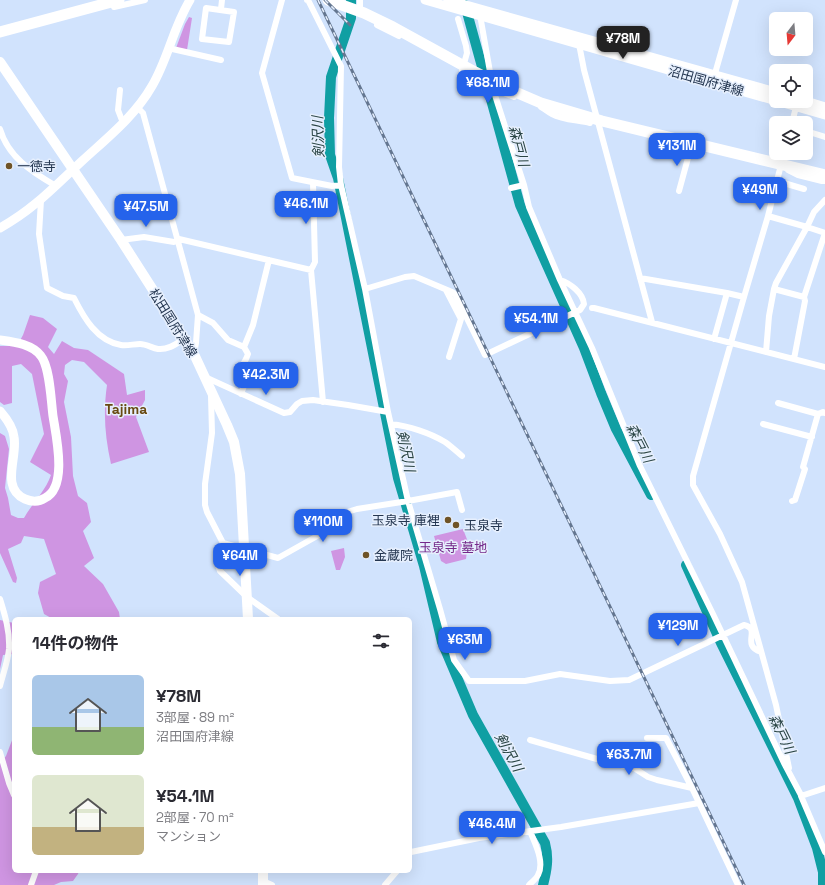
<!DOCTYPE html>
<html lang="ja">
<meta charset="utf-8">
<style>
body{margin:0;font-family:"Space Grotesk","Noto Sans JP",sans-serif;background:#f7f7f7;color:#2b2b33;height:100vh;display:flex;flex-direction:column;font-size:15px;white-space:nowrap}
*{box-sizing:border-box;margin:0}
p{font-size:13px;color:#7c7c81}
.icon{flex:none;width:22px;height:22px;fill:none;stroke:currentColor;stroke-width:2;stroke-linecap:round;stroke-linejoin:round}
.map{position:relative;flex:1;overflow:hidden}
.drawer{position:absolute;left:12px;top:617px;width:400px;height:256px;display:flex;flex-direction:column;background:#fff;border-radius:6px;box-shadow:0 4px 16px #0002}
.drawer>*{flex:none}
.needle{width:26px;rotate:196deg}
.fabs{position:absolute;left:769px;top:12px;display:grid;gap:8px}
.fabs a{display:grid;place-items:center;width:44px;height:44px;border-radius:6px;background:#fff;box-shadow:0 4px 16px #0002;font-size:20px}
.price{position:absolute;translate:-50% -34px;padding:0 9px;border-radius:8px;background:#2563eb;color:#fff;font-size:13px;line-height:26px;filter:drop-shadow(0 1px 2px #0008)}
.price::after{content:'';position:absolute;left:50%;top:24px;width:12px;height:9px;margin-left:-6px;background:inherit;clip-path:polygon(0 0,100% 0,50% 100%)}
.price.active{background:#222;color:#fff}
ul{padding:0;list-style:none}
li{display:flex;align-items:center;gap:12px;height:100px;padding:0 20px}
li span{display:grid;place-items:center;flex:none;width:112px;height:80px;border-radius:6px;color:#555}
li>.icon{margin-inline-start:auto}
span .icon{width:48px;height:48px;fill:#fffc;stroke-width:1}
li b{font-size:17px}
h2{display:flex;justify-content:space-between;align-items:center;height:48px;padding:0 20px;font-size:17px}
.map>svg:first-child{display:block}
.green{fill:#cf95e2}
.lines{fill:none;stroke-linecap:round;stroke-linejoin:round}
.river{stroke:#109fa3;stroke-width:10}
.street{stroke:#fff;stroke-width:6}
.secondary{stroke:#fff;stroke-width:9}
.primary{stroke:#fff;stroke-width:10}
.highway{stroke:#fff;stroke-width:11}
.rail-casing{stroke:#647690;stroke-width:3}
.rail{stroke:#e6effd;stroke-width:1.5;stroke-dasharray:4.5;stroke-linecap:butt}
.poi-dot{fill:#6f5326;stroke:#e6effd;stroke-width:1.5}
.labels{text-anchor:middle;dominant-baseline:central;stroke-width:3;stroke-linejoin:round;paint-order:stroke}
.street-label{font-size:13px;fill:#243650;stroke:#e6effd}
.poi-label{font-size:13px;fill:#243650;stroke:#e6effd;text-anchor:start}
.park-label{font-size:13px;fill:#742889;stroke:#e6effd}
.water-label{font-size:14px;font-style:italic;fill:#294444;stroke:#e6effd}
.neighbourhood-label{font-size:14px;font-weight:bold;fill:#684a12;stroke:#e6effd}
</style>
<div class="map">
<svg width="825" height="885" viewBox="0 0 825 885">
<rect width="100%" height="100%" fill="#d1e3fd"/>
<path class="green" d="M189,17L192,18L187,50L176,48L185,24Z
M30,315L43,318L57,329L48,347L54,354L62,341L74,348L88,350L124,374L127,395L145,390V400L136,417L149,452L111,464C105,437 103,413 107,385L84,362L72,360L65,365L64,374L68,381L64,402L71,437L73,476L78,496L87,503L91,522L83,531L94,558L84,566L103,584L119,612L120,619H53L44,614L38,593L40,582L56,574L44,539L24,536L21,543L8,549L17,578L16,583L13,582L0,553V433L5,436L9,449L5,488L8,498L11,515L18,518H24C33,502 45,492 51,475L30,462L44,434L32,374L21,364L12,366V403L4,405L0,402V346H17L23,335Z
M463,529L468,542L466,559L446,564L441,561L434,536Z
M344,548L345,557L340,570H336L331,551Z
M0,620L14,623V654L3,655L0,669Z
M14,735V871H79L78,874L73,881L61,882L54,885H0V763L6,756Z"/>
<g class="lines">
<path class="river" d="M351,0V18L331,77L329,118L330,155L338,178L398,478L424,566L442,642L473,715L545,843C549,858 547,870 543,885
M465,5L520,205L584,348L601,393L616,429L651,495
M686,565L721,643L798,798L817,848L823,872V885"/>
<path class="street" d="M282,0L262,73L292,178L332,186L341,185
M307,0H308L341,66L339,167L341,185L365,289L388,412L408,501L440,609L454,660L469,681H525L560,674L610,681L629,680L744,625C762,629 740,645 761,652
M114,7L145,0
M206,8L234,12L229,42L202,39Z
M221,9L222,0
M360,12V0
M458,19L466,46L467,53L463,67
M377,25L399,36
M579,44L584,70L652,322
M168,48L221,60
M462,70L481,84L514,97
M714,77L736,0
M120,90L118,110L123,123
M541,107C545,109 548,112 552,114C563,120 579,120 590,123
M138,108L143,113L198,315L196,343L194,354
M792,123L796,107
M0,129C8,157 32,172 56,186
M806,131L825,137
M788,170L798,175L822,181H825
M777,181L804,189
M313,183L315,262L311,270L323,402
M511,188L524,185
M679,191L691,147
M41,200L39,234L47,288L63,296L74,298C84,318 97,341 121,345C127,346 134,344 140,344C146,344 152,348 158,349C168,350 176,344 184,339
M768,216L784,153
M825,233L807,227L814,212L825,200
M121,240L144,237L174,242L179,239L311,270
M640,278L727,293
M560,280L592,348L640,466L712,612L784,763L802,797
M365,289L405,277L414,276L452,292L455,294L485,355L580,310L584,304C583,293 570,283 560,280L529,207L524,185L493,89L480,15
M446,290L461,319L449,357
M744,297L693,476V485L720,534L742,582L776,705L789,768
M592,308H594L825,367
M198,315L213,323L228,340L244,347
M714,339L727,293L744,297L768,216L807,227L776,283L774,289L804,297
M766,352L769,316L774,289
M794,359L805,301L804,297L825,233
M205,377L284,413L290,412L297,404L302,401L313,400L348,405L388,412
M241,394L244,386L239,372L246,359L248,354L244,347L253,325L269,260
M211,396L212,433L205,484V505L207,512L223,543L278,558L319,535L329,520L347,512L357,509L408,501L457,492L462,510
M778,403L818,414
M391,424C409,426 430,433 445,442C451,446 457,452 462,456
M763,424L812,437
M792,501L795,500L805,469L803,467L818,414L823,412L825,413
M218,565L220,571L247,597L278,619
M0,599C5,615 10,632 9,649C8,661 3,674 0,686
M647,738H666L692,788
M530,740L604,761L634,768L648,777L657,780L692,788L738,885
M0,752L9,783L14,795
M825,788L801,796L825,852
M411,852L479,838L561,827L699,803
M263,881L272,885
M31,885L36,871
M385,885L397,871
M529,885C532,882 536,879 538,875C545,862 535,844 530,831"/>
<path class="secondary" d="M425,0L825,115
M448,0L776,92
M806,101L825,107
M0,228C34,209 54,187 82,161C107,138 135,116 152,86C168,59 173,28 190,0
M0,340C14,342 32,344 41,356C50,367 51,401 53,416C56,436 68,487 45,498C39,502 32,502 25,499C0,488 18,457 14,437C13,427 7,419 0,411"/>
<path class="primary" d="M0,62L121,240L194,354L227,425L234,442L240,474L248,619
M263,871V885"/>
<path class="highway" d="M328,0L364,13L393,27L475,72L513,91L541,103L602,121L825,175
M0,32L119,0"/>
<defs>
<path id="rail" d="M318,0L744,885
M325,0L350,25"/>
</defs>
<use href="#rail" class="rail-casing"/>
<use href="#rail" class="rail"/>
</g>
<g class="poi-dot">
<circle cx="9" cy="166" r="4"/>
<circle cx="448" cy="520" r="4"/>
<circle cx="456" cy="525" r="4"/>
<circle cx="366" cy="555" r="4"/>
</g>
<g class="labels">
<g class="street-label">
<text transform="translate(706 81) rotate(16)">沼田国府津線</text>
<text transform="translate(173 323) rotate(58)">松田国府津線</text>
</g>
<g class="poi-label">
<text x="17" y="166">一徳寺</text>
<text x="440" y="520" text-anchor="end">玉泉寺 庫裡</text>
<text x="464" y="525">玉泉寺</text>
<text x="374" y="555">金蔵院</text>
</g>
<g class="park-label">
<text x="453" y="547">玉泉寺 墓地</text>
</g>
<g class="water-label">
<text transform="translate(318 137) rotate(-92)">剣沢川</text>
<text transform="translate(519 146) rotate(75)">森戸川</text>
<text transform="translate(640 443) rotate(63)">森戸川</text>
<text transform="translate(406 451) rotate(78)">剣沢川</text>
<text transform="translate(782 734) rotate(64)">森戸川</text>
<text transform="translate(509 752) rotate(61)">剣沢川</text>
</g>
<g class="neighbourhood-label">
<text x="126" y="409">Tajima</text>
</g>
</g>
</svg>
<div class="fabs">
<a><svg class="needle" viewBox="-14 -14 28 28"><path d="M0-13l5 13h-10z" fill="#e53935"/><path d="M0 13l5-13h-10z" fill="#7c7c81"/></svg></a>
<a><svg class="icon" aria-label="locate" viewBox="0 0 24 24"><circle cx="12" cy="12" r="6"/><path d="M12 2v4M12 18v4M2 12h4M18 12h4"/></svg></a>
<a><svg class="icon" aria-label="layers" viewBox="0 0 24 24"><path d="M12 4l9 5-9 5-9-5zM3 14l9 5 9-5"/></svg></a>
</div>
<b class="price active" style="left:623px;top:60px">¥78M</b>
<b class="price" style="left:488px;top:104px">¥68.1M</b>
<b class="price" style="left:677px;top:167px">¥131M</b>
<b class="price" style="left:760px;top:211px">¥49M</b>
<b class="price" style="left:306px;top:225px">¥46.1M</b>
<b class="price" style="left:146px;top:228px">¥47.5M</b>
<b class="price" style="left:536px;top:340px">¥54.1M</b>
<b class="price" style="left:266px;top:396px">¥42.3M</b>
<b class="price" style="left:323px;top:543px">¥110M</b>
<b class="price" style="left:240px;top:577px">¥64M</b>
<b class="price" style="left:678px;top:647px">¥129M</b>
<b class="price" style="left:465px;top:661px">¥63M</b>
<b class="price" style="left:629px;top:776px">¥63.7M</b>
<b class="price" style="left:492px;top:845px">¥46.4M</b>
<section class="drawer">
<h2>14件の物件<svg class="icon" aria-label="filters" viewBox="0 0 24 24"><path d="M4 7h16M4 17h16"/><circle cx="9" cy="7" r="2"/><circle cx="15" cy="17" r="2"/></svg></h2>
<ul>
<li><span style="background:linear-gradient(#a9c7e8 65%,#8fb573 0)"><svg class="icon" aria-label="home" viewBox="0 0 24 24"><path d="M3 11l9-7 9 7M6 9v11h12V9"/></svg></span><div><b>¥78M</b><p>3部屋 · 89 m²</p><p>沼田国府津線</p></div></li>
<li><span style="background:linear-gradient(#dfe7d0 65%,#c2b280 0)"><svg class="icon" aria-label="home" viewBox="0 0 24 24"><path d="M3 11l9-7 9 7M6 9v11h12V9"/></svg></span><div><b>¥54.1M</b><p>2部屋 · 70 m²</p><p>マンション</p></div></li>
</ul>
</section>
</div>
